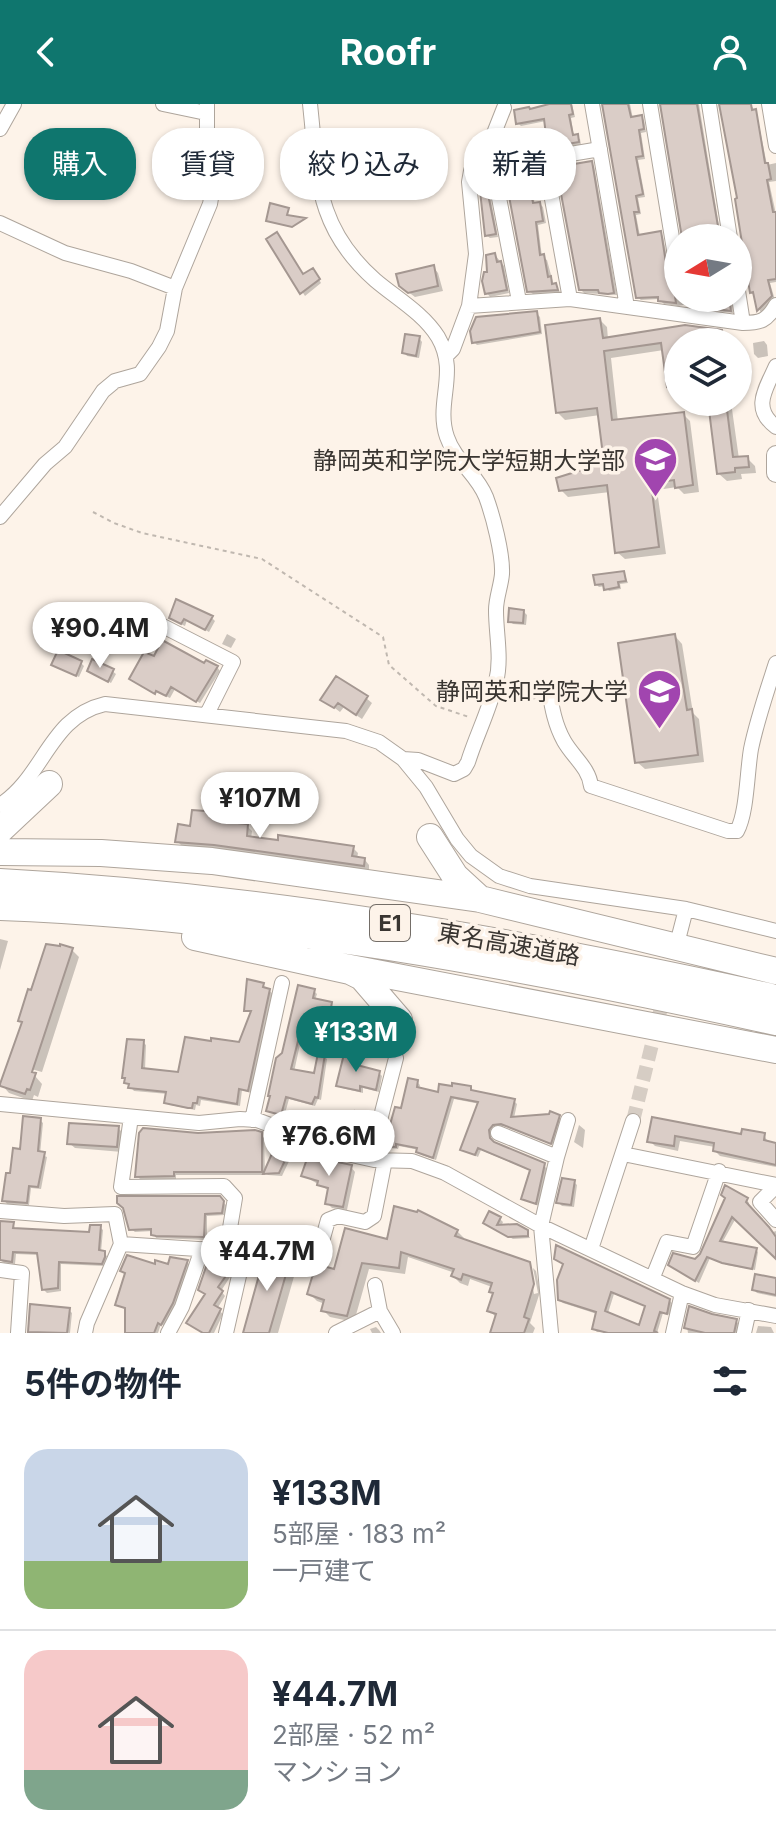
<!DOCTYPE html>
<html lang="ja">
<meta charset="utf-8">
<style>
body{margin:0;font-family:Inter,"Noto Sans JP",sans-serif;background:#f2f2f3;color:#1f2937;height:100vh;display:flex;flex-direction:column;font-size:30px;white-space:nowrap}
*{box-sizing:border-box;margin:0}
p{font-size:26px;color:#747a83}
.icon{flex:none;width:44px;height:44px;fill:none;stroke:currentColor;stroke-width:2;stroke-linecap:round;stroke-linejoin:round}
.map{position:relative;height:1229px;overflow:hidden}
.side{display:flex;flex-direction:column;background:#fff;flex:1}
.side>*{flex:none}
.hud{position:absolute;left:24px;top:24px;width:728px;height:72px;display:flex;gap:16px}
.needle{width:52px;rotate:259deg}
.buttons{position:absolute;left:664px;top:120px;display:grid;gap:16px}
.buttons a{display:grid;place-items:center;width:88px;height:88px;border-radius:50%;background:#fff;box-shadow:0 2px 6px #0004;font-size:40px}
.price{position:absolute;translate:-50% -68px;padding:0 18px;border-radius:28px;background:#fff;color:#222;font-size:26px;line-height:52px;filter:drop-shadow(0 2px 4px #0008)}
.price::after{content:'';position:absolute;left:50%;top:48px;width:24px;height:18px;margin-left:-12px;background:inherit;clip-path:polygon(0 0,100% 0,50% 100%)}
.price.current{background:#0f766e;color:#fff}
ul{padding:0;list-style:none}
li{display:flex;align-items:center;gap:24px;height:200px;padding:0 24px}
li+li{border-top:2px solid #e0e1e3}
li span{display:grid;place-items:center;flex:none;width:224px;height:160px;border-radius:24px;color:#555}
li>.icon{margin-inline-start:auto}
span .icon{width:96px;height:96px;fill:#fffc;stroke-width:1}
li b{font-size:34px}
h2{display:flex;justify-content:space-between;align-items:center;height:96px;padding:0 24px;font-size:34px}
.tag{padding:0 28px;border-radius:32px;background:#fff;box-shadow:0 2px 6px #0004;font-size:28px;line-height:72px}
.tag.current{background:#0f766e;color:#fff}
header{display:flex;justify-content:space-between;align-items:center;height:104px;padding:0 24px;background:#0f766e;color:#fff;font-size:36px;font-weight:700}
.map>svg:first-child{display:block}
.shadow{fill:#0003;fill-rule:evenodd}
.building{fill:#dacdc7;stroke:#a49791;stroke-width:2;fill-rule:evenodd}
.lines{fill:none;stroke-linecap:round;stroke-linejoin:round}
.minor-tunnel{stroke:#d6cdc4;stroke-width:14;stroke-dasharray:14 7;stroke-linecap:butt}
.minor-casing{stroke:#aea59c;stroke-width:16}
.tertiary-casing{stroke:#aea59c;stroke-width:20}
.motorway-casing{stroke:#aea59c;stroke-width:28}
.path{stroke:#c0b8b0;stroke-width:2;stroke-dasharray:4 4;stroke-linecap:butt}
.minor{stroke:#fff;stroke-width:14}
.tertiary{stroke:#fff;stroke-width:18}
.motorway{stroke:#fff;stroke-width:26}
.labels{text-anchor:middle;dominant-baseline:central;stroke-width:7;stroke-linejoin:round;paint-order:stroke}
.shield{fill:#fdf3e9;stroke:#746e68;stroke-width:2}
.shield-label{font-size:22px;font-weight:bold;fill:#393531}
.poi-label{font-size:24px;fill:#393531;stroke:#fdf3e9;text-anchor:end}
.street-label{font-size:24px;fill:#393531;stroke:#fdf3e9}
</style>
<header><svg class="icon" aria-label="back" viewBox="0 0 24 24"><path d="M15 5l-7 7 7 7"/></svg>Roofr<svg class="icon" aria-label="person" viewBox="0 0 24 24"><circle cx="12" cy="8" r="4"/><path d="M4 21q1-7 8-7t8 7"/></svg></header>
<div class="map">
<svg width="776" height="1229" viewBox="0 0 776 1229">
<rect width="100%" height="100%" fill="#fdf3e9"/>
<path class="shadow" d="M549,0H572L575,13L571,14L574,33L580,35L581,41L561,44L558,40L552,41L549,38L546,17L521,22L518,19L516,8Z
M602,0H630L633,15L641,13L644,16L646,28L641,29L645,55L638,56L645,93L638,94L641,110L636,111L640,132L660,129L663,132L671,177L675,188H678V194H732L733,209L699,205L695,199L678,202L664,200L659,195L641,196L637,193Z
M661,0H699L721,134H684Z
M721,0H750L753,4L757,11L767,61L776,59V77L769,78L776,110V178L770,179L775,196L761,209L752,188Z
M522,31L526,41L533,44L534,49L504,54L501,51Z
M591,59L594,62L617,191L584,189L580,185Z
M527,70L530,73L535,101L540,100L543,103L546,119L538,121L542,153L547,156L554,182L560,188L533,190L529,187Z
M484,77L488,80L498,133L490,134L486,131Z
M269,136L304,172L316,170L321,179L305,192Z
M495,151L504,162L509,189L490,193L487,189L489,169Z
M433,163L438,169L443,187L415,193L407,187Z
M536,209L540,213L542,230L477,241L474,238Z
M600,216L607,223L608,235L721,228L729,236V238H678V289L669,282L664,246L611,254L618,318L683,310L690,317L699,388L684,390L677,383L657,386L666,450L625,455L617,448L610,388L568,393L561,386L606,360L600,311L565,316L557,308Z
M419,234L422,238L419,254L407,252L404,248Z
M764,237L767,241L768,252L758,254L754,250L753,239Z
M710,298H731L739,355H748L755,362L756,369L741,370L742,375L727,377L719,370Z
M624,469L628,479L620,480L621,485L609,487L605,482L599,483L596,480Z
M177,497L212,514L215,517L209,528L187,516L185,522L174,517Z
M524,508L527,511L526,521L513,520L510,517Z
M227,530L236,535L231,544L222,540Z
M675,532L682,540L693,609L699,615L704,658L645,665L637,658Z
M155,555L217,563L220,567L200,599L175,585L170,594L135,578Z
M81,559L84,562L79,573L57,564Z
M89,567H112L116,570L111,579Z
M366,594L372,599L362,615L344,603L340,608L323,595Z
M217,710L222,715L221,719L247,722L252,727L251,735L353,744L358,749L357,755L365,756L369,761V766L182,742L178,738L192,724Z
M0,835L8,837L0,866Z
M72,846L79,853L42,968L20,962L24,920L20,916Z
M263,881L273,890L251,989L242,986L240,1002L201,996L200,1002L196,1001L195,1006L170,1001L167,998L168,990L134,987L126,978L124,973L143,938L146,941L145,966L181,970L240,940L252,909L246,906Z
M314,887L317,890L315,896L334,903L331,929L327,928L325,936L302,931L294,968L315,972L324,952L327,955L321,996L318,995L315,1002L289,995L284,1013L268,1006L283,951Z
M355,946L358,950L356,963L379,969L382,972L379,988L363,984V989L342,984L338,981Z
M35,972L42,980L38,993L34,991L32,997L9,989L2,981Z
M417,978L420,981L419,985L440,990L470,984L474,988L514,997L517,1000L514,1014L558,1013L562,1016L554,1041L506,1022L496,1023L491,1030L492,1039L547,1064L539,1102L524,1095L531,1067L481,1046L478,1053L462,1045L480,1000L454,995L436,1056L422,1051L419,1046L399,1042L398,1045L389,1044L386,1041Z
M370,1012L374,1015L367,1042L352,1039L351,1042L324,1029L354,1023Z
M40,1016L43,1019L40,1050L47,1053L41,1085L31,1084L29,1101L7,1100L4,1096L12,1072L22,1048Z
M653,1016L743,1033L764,1031L769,1040L776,1041V1063L720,1052L715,1047V1043L680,1037L678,1047L655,1042L650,1037Z
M579,1021L585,1026L583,1044L574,1038Z
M118,1024L124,1030L122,1048L75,1044L69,1039Z
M261,1030L264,1034L265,1071H176V1075H140L137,1072L198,1031Z
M285,1044L291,1053L282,1072L268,1071L265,1068Z
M351,1063L355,1068L347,1106L332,1104L327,1099L330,1087L304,1072Z
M574,1078L577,1081L574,1103L562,1102L559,1099Z
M219,1094L227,1102L225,1111L207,1112V1136L156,1134L153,1127L135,1128L131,1125Z
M727,1094L747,1096L749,1099L748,1103L773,1128L776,1127V1154L736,1114L722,1139L756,1146L758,1148L755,1166L727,1161L710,1154L699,1179L674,1164L695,1158L702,1151Z
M500,1115L503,1118L501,1123L526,1128L530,1134L513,1135L489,1122Z
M13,1120L16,1126L91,1130L100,1123L103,1126L101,1148L107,1152L104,1162L61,1160V1187L47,1189L44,1186L39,1151L16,1150L15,1160L4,1159L1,1156Z
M457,1127L464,1134L462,1137L529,1159L534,1190L538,1189L533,1164L536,1167L540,1188L530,1219L535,1224L533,1229H492L497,1214L490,1207L495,1191L491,1187L492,1183L470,1175L468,1182L460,1179L453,1172L455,1169L408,1153L405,1170L369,1165L354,1218L330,1213L324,1207L325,1200L317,1197L310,1190L335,1168L388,1138Z
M290,1154L297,1162L278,1229H245Z
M219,1157L230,1167V1173L221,1187L225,1192L217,1205L223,1210L214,1229H206L207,1191Z
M187,1158L190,1161L175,1203L165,1223L161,1220L158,1229H127V1206L117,1201L157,1162Z
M559,1176L669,1196L672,1199L670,1211L663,1209L657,1229L597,1228L594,1225L597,1210L563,1199L560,1196ZM614,1190L647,1203L640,1223L608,1209Z
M776,1176V1193L757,1189L754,1186Z
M69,1206L72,1209L70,1229L30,1227Z
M736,1217L739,1220V1229H688L687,1223Z
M758,1222L771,1223L774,1229H756Z
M376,1223L379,1226L381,1229H372L370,1225Z"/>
<path class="building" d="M549,0H571L573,10L569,11L573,31L578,30L579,38L556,42V37L547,39L544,15L516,20L514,6L529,3L530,5Z
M602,0H628L631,13L642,11L644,25L639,26L643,52L636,53L643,90L636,92L639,108H634L638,131L661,127L668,172L673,178L676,199L658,197V193L636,194Z
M660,0H697L720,134H682Z
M719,0H751L752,6L756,5L765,59H768L771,75L767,76L773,108H776V175L768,176L772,192L757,207L753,188L750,189L735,95L737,94Z
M522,29L524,39L530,38L532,46L499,52L498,47L503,32Z
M592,57L614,189L608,190L599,189L598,186H579L556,63Z
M527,68L533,99L540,98L543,117L536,118L540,151L544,150L548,173L551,172L552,180L556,179L558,186L527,188L505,71Z
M485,75L496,130L485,132L479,78L480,76Z
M270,99L289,104L287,111L306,114L292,123L266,117Z
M277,128L303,170L313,164L320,175L300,190L266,135Z
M495,149L497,158L501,157L507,186L485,190L482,177L484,168H487L486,151Z
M434,161L438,182L408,189L399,182L396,170Z
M692,194H729L731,207L693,202Z
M537,207L540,228L472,239L470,227L476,213Z
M600,214L603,234L685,221L722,226L724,238H678V281L667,283L661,239L604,247L612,316L684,308L693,381L675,384L674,376L651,379L659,443L615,449L607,381L559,387L556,374L604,359L597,304L556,309L545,221Z
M405,230L420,232L416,252L402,249Z
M708,298H726L733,353L748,352L749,363L735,364V368L717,370Z
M624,467L626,477L618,478L619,483L604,486L603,480L595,481L593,471Z
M176,495L213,512L205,526L184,515L181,520L169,514Z
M509,504L524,506L523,519L508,518Z
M675,530L687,606L692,605L698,651L635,659L618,539Z
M162,536L204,559L206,556L218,562L196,598L171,583L166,592L156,587L155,590L129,575L144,548L154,552Z
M58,546L82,557L76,572L51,561Z
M92,555L114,565L108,578L87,567Z
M336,572L368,592L356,611L338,599L334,604L320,596Z
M192,706L218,708L217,717L248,720L247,732L278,736V731L354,742L352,752L365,754L364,762L214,741L175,738L178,720L190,722Z
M46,840L60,842V840L73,844L32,968L36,969L30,986L27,985L25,990L0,982V980L22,918L18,917L28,885L31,886Z
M247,875L264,879L263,883L270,885L248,987L239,985L237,1000L198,993L197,999H193L192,1004H188L164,999L166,988L128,984L129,980L124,979L125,974H122L127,935L144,936L142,964L178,968L185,933L211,937V934L239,938L251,907H244Z
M298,881L315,885L313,894L332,898L331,904L333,905L328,927L325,926L323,935L300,929L291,965L314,969L318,949L325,950L318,994L315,993L312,1000L286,993L281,1011L266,1007L270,992H268L276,954L282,949Z
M346,942L356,945L353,960L380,967L376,986L360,982V987L336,982Z
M408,974L418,976L417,983L438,988L439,980L452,982V979L471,982V986L515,995L511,1013L549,1010L550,1007L560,1011L551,1040L501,1020L493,1021L489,1026L490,1034L494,1038L545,1059L536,1100L521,1095L530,1066L478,1044L475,1051L460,1046L478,998L451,993L433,1054L416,1048L417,1044L396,1040V1043L384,1042L395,1003L401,1004Z
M355,1007L371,1010L364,1040L349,1037L348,1040L322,1030L326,1013L352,1021Z
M23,1012L41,1014L38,1047L45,1048L38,1083L29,1082L27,1099L2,1097L6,1069H10L13,1044L20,1045Z
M652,1013L741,1030L742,1025L765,1029L764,1036L776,1039V1061L713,1047L714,1039L675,1032L674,1042L647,1038Z
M69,1019L119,1022L117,1043L67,1040Z
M143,1024L198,1029L255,1026L262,1028V1068H174V1072L135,1073L139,1029Z
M277,1038L286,1042L284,1046L289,1048L279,1069L263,1070Z
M308,1052L352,1061L343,1103L325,1100L328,1084L317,1081L318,1077L301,1072Z
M562,1074L575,1076L571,1101L556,1099Z
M725,1081L748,1094L746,1098L769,1123L776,1133V1155L732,1113L720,1137L757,1144L752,1165L722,1159L707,1153L695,1177L668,1161L673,1149L695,1155L700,1150L725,1094L721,1091Z
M117,1092H220L224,1097L222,1109L205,1110L204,1133L156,1132L151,1131V1125L129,1126L123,1104L117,1099Z
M394,1102L417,1108L418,1106L458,1126L455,1132L530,1158L534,1180L524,1213L529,1215L524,1229H490L496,1210L487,1207L493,1189L489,1188L492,1179L463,1170L461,1176L451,1172L454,1165L401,1148L399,1164L362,1159L347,1212L321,1207L324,1196L307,1190L316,1160L334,1165L345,1124L387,1135Z
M489,1107L501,1113L497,1121L517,1120L528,1126V1132L508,1133L483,1119Z
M0,1117L14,1118L13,1124L89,1128L90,1121H101L99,1146L105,1147V1153L102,1160L59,1158L58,1184L42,1186L37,1149L13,1148L12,1158L0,1156Z
M556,1141L670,1195L667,1210L660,1208L654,1227L658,1229H608L592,1225L596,1208L558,1196L557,1176L563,1160L554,1155ZM611,1188L645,1202L639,1221L605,1207Z
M266,1146L291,1153L269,1229H243Z
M127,1151L155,1160V1156L168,1160L170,1153L188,1156L173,1199L161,1221L158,1219L154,1229H125V1204L115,1201L125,1169L120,1167Z
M220,1154L228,1162L226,1167L228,1169L218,1183L223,1187L214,1201L221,1205L209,1229H203L186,1219L205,1190L198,1186L207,1160L210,1156Z
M755,1170L776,1174V1191L752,1186Z
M30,1200L70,1204L67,1229L28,1228Z
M689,1202L712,1210L737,1215L734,1229H705L684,1224Z"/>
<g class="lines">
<path class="minor-tunnel" d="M633,1017L677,839"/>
<defs>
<path id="minor" d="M163,0L206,9
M310,0C318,73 315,123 375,176C396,194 423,209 438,233C459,269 435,298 447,333C455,357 477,370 486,393C493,412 503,450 502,470C501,482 496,494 496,506C496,531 502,554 496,578C490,605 476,632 468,658L464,665L454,670L418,656L403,655
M592,0L627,203
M650,0L678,170
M709,0L730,134
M769,0L776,42
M0,25L14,0
M600,45L471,67L469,78L476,150L469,202L570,195L743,219C760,219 767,217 776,201
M545,56L570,195
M493,63L519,197
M471,67L487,47L504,4
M0,119L65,149L131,167L175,184
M738,187L743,219
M447,251L453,245L469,202
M776,262C766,285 751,304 776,323
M0,413L45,360L65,343L103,287L115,277L140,270L159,243L167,227L175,184L210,100L214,77L207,42V0
M153,517L233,558L207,610
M496,579L509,589L549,586C552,604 555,621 564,637C573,653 589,664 591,682L728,727H737C747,709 747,668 751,645C757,616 767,587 776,559
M0,701C45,672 49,613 105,600L346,627L379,638L403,655L426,683L457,735L471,752L499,772L530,782L686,805L776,827
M679,832L686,805
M0,1000L199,1019L240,1015L257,1016L347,1050L374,1056L412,1057L445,1069L541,1122L682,1189L715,1201L776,1212
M131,1013L121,1083L224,1082L235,1094L227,1142
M252,1016L282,879
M498,1029L557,1053
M623,1050L776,1081
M370,1055L396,954
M776,1082L760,1098L776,1116
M0,1107L64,1112L115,1110L121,1140L87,1219L85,1229
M121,1140L213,1146L227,1142L237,1150L241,1163L226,1229
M591,1145L633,1017
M237,1150L264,1133L314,1144L321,1141L328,1116L338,1112L365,1118L374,1112L385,1056
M0,1166L22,1169L18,1229
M653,1173L667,1138L693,1143L719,1067
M375,1181L380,1207L393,1229
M168,1229L182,1203L202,1145
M336,1229L380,1207
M551,1229L541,1122L557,1053L568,1016
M673,1229L682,1189
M744,1229L749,1206"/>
<path id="tertiary" d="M776,351V369"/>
<path id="motorway" d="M0,726L49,680
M430,733L455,772L480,795L776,867
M0,748L101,749L212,757L480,795
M0,778C262,792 520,837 776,894
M0,803C261,813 521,862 776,918
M195,833L350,867L362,873L399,916
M314,857L776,946"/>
</defs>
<use href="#minor" class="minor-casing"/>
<use href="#tertiary" class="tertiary-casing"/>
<use href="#motorway" class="motorway-casing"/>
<path class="path" d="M93,408L114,419L142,429L262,455L383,533L389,561L436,602L469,613"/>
<use href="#minor" class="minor"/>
<use href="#tertiary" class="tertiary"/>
<use href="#motorway" class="motorway"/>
</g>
<defs>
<symbol id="university-pin" viewBox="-11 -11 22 30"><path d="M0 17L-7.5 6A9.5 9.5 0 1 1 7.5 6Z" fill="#a145af" stroke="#fdf3e9"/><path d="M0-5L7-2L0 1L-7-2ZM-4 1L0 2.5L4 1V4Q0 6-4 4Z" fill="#fff"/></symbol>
<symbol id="school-pin" viewBox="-11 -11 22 30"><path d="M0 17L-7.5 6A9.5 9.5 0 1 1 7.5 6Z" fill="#a145af" stroke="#fdf3e9"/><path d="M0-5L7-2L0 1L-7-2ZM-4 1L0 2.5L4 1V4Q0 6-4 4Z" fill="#fff"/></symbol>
</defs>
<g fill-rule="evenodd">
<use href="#university-pin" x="630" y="330" width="51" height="69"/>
<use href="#school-pin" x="634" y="562" width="51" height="69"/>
</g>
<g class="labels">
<rect class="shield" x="370" y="801" width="40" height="36" rx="6"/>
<g class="shield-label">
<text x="390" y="819">E1</text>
</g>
<g class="poi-label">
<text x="625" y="356">静岡英和学院大学短期大学部</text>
<text x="628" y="587">静岡英和学院大学</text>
</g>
<g class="street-label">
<text transform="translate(509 840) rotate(10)">東名高速道路</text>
</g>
</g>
</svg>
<div class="buttons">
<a><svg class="needle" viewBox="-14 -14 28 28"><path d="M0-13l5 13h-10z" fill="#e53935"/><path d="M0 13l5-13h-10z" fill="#747a83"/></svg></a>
<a><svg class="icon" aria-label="layers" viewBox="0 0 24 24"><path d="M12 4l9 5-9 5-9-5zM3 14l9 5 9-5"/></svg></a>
</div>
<b class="price" style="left:100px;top:566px">¥90.4M</b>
<b class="price" style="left:260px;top:736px">¥107M</b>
<b class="price current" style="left:356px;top:970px">¥133M</b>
<b class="price" style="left:329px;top:1074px">¥76.6M</b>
<b class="price" style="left:267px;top:1189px">¥44.7M</b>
<div class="hud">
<a class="tag current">購入</a>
<a class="tag">賃貸</a>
<a class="tag">絞り込み</a>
<a class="tag">新着</a>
</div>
</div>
<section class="side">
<h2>5件の物件<svg class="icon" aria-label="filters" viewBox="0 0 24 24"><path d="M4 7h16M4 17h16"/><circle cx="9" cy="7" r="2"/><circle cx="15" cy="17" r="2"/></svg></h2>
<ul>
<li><span style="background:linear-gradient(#c9d6e8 70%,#8fb573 0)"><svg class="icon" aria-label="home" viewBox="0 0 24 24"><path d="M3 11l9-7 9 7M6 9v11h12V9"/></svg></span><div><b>¥133M</b><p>5部屋 · 183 m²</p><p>一戸建て</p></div></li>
<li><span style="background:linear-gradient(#f6c9c9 75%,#7fa58c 0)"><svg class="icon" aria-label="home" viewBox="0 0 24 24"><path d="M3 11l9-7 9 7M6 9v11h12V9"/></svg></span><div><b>¥44.7M</b><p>2部屋 · 52 m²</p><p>マンション</p></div></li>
</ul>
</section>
